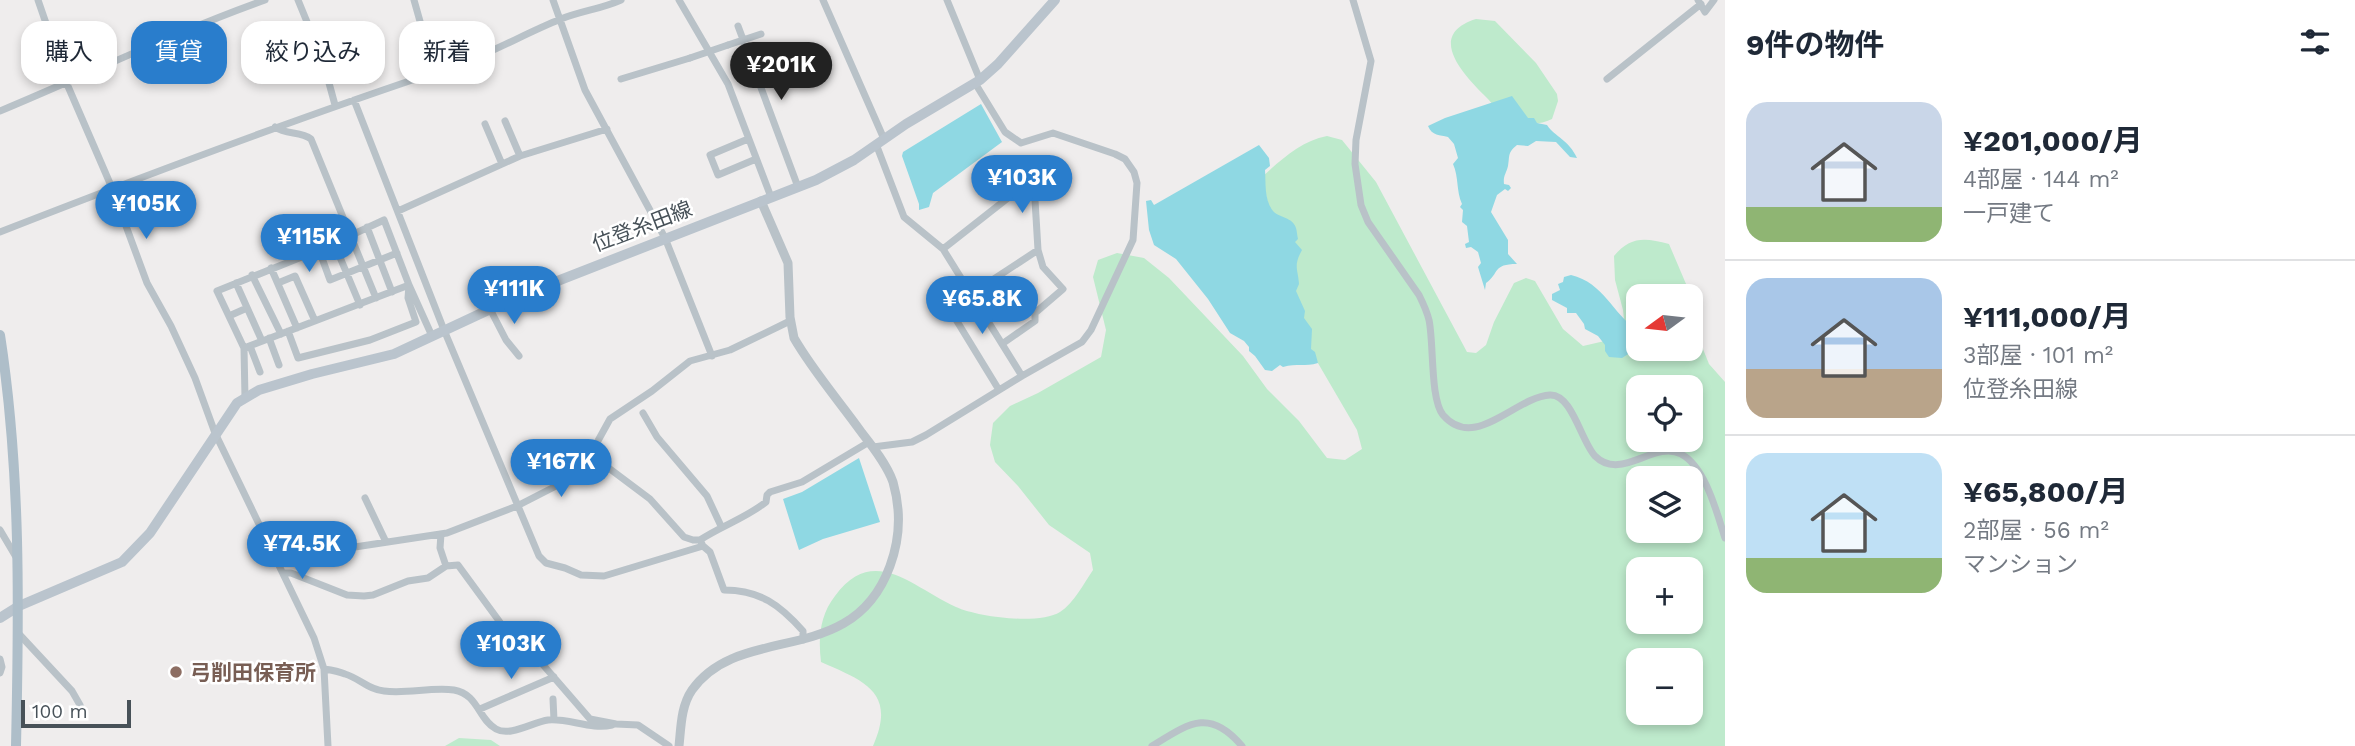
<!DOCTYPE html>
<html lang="ja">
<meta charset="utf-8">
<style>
body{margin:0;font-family:"Work Sans","Noto Sans JP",sans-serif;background:#f6f6f7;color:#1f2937;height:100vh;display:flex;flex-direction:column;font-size:26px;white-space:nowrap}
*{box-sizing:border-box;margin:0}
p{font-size:23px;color:#747a83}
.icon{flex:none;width:38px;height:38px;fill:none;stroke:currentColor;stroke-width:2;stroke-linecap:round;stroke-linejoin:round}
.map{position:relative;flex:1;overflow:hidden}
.panel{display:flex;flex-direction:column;background:#fff;width:630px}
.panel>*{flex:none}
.hud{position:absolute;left:21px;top:21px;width:665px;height:63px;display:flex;gap:14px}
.needle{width:46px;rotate:255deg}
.tools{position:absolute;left:1626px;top:284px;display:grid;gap:14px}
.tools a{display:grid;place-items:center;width:77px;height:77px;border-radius:14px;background:#fff;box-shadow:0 4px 10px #0003;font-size:35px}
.scale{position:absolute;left:21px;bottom:18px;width:110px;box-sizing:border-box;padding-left:7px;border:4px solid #475158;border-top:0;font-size:19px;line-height:24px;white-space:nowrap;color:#475158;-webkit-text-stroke:5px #fff;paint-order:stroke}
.price{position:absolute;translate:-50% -60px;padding:0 16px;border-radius:24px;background:#297dcc;color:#fff;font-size:23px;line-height:46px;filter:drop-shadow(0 2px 4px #0008)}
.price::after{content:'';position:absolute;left:50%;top:42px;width:21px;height:16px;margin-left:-10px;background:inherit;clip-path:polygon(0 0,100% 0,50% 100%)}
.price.current{background:#222;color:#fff}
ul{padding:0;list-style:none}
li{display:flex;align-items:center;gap:21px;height:175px;padding:0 21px}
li+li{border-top:2px solid #e0e1e3}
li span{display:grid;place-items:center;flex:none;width:196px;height:140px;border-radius:21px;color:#555}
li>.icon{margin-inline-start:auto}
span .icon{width:84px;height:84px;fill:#fffc;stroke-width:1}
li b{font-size:30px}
h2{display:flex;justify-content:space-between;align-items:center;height:84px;padding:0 21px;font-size:30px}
.pill{padding:0 24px;border-radius:21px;background:#fff;box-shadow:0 4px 10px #0003;font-size:24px;line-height:63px}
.pill.current{background:#297dcc;color:#fff}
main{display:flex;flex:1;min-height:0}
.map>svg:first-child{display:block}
.green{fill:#beeacc;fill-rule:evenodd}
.water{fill:#8fd8e3}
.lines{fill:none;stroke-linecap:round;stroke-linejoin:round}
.minor{stroke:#b9c2c8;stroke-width:7}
.tertiary{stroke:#b9c2c8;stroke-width:9}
.secondary{stroke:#bac4cd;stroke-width:10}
.primary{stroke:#aebec9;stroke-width:10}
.minor-bridge{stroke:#b9c2c8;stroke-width:7}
.education-dot{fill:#8d6e63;stroke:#fff;stroke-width:2.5}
.labels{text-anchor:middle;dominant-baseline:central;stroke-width:5;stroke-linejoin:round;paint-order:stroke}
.street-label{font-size:21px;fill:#475158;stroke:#fff}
.education-label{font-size:21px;font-weight:bold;fill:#785e54;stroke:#fff;text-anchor:start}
</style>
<main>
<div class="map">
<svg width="1725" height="746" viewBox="0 0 1725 746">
<rect width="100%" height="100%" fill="#efeded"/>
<path class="green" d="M1476,19L1495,21L1536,63L1557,94L1558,101L1552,119C1538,126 1525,124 1510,119C1501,116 1493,104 1486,97C1464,75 1425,35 1476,19Z
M1327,136L1342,140L1376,182L1467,352L1476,353L1486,345L1494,322L1514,283L1526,278L1535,281L1563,329L1583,346L1609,340L1625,329L1623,310L1615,280L1614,256C1631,236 1645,238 1669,244L1692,298L1695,329L1709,364L1725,382V746H873C897,692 864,681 821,662C818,638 820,615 835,596C874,543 913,588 956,607C978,617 1039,625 1060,612C1074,603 1084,583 1093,570L1090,553L1049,525L1018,486L995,462L990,445L993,423L1010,406L1038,393L1101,357L1106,330L1093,277L1098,260L1117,253L1144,258L1169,278L1243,356L1267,389L1299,421L1327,458L1345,460L1362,449L1357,430L1294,322L1262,177C1282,159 1301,141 1327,136ZM1638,296H1690V348H1638ZM1638,387H1690V439H1638ZM1638,478H1690V530H1638ZM1638,569H1690V621H1638ZM1638,660H1690V712H1638Z
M459,738L491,740L500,746H445Z"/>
<path class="water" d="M1512,96L1528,118H1534L1537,123L1547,125C1555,137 1569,140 1577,158L1570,157L1556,142L1536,141L1528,146L1517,145C1507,153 1510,156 1508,166C1506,174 1503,176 1504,184L1509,185L1511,188L1508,191L1505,189L1497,195L1491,212L1508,240V254L1517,264C1492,264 1500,273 1486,283L1485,290L1478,267L1481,263L1478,252L1471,247L1466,248L1465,244L1469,242L1467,226L1462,222L1463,210L1460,207L1462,204C1456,191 1459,177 1453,164L1458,158L1454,144L1448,137C1440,135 1432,136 1428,126L1445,118Z
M981,104L1002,142L933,193L929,207L919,210V204L902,156L903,152Z
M1259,145L1269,158L1270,166L1265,170C1266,183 1264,200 1273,211C1279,218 1293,217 1296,228C1297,231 1297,235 1298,239L1295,242L1302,250C1293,266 1298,269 1299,284L1296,291L1305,311L1304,318L1312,329L1311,349L1315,352L1318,363C1305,367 1297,363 1283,367L1280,365L1272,371L1265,370L1255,356L1249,351V347L1244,341L1230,333L1208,299L1176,259L1154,245L1149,230L1146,201L1151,200L1154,205Z
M1571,275C1604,283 1612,313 1638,331V348L1651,350L1647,351L1636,349L1622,358L1609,357L1605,351V345L1598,336L1585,329L1584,324L1576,313H1567V308L1552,300V294L1560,290L1558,284L1563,282L1564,277Z
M859,458L880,522L823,539L799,550L783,499L802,492Z"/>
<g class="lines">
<path class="minor" d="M38,0L67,84L112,188L147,283L171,326L195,378L215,433L314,638L324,669L328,746
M298,0L323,61L335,105
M414,0L434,71
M553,0L585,90L665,238L712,356
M679,0L728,84L771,197
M823,0L884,139
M947,0L980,80
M1353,0L1371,61L1356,140L1355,164L1361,205L1368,222L1419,295C1423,303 1427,312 1429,320C1434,343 1430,399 1443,415C1475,452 1515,397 1550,395C1572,394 1581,441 1595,456C1621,482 1654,440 1681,454C1705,466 1717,513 1725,538
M1698,0L1705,12L1714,0
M738,26L798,187
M728,45L761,34
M323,61L360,54
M621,79L690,58
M1607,79L1701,4
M975,83L1005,132L1021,143L1053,133L1115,154L1125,159L1134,172L1137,183L1133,240L1091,330L1082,342L1022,376
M354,100L444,330L539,556L546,563L565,568L581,575L604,576L703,546
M0,111C89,74 175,32 265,0
M505,121L520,156L607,129
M485,124L502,164
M275,127C286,135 301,131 311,139L376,298
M748,139L710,155L718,175L756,159
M398,211L520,156
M367,227L392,292
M0,232C151,173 300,117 454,66C491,54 525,33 561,19C581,11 601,9 621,0
M334,243L360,305
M943,249L1023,186L1031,187L1035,200L1038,250L971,294
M319,250L330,280L397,253
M271,268L297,328
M252,275L281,334
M964,282L945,296L944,300L999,390
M236,283L262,341
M278,283L295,276L315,321
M490,309L506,340L519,356
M229,316L247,308
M269,338L279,365
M1002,344L1035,321V313L1063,289L1043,267L1038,250
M250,346L260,372
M244,348L217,291L319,250L384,220L409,285L408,298L416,322L370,340L298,358L288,331
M245,398L244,348L409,285L432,336
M643,413L657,437L707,496L721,526
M873,447L912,442L926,435L1022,376L943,249L904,217L876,144
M590,454L650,499L684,537L693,540H700
M365,498L386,542
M0,530L16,557
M441,534L440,548L446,566
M276,559L447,533L517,506L558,485L574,472L589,457L610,419L652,391L690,361L730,350L790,321
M283,573H291L347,595L364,596L373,595L408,581L428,578L446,566L458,565L502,625L538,659L590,719L616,724L638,725L669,746
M19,634L72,691L80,705
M803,640V631C780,605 760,590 724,590L710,552L703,546L700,540C721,526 746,518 766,502L767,495L770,492L802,482L869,442
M0,659L2,667L0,673
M324,669C331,670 338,671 345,674C359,678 369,690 384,691C407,694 431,687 454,690C478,694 478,719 496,729C510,737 533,722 548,720C569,718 591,730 612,725
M553,699L554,720
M480,709L554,677
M1152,746C1188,724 1209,707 1242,746"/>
<path class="tertiary" d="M679,746C681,727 681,706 692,690C741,621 852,670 890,566C900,539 901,510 893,482C887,465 873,447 862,433C840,402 813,371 794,338L790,317L788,263L761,201"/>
<path class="secondary" d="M0,618L19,606L122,562L150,533L237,403L259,390L312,374L394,354L514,298L816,180L854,160L906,124L980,80L998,64L1055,0"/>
<path class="primary" d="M0,335C21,471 19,609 16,746"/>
<path class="minor-bridge" d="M690,58L728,45"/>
</g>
<circle class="education-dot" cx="176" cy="672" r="7"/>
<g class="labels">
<g class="street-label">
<text transform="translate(642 226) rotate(-21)">位登糸田線</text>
</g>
<g class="education-label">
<text x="190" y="672">弓削田保育所</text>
</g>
</g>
</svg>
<div class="tools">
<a><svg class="needle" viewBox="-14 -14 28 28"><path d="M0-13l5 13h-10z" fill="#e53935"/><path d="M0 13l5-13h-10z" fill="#747a83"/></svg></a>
<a><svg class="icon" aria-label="locate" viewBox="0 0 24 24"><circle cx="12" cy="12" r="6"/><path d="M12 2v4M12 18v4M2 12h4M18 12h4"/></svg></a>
<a><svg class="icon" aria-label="layers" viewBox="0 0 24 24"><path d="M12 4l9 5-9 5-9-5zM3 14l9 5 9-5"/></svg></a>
<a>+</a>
<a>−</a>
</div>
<div class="scale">100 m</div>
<b class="price current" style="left:781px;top:102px">¥201K</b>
<b class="price" style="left:1022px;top:215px">¥103K</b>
<b class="price" style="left:146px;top:241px">¥105K</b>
<b class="price" style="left:309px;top:274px">¥115K</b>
<b class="price" style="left:514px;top:326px">¥111K</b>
<b class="price" style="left:982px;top:336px">¥65.8K</b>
<b class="price" style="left:561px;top:499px">¥167K</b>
<b class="price" style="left:302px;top:581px">¥74.5K</b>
<b class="price" style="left:511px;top:681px">¥103K</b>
<div class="hud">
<a class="pill">購入</a>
<a class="pill current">賃貸</a>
<a class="pill">絞り込み</a>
<a class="pill">新着</a>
</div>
</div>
<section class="panel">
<h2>9件の物件<svg class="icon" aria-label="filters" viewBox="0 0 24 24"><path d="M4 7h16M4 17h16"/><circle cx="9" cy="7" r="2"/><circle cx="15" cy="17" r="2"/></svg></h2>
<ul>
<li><span style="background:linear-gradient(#c9d6e8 75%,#8fb573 0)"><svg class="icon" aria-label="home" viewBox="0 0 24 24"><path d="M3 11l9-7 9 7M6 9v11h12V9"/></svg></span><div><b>¥201,000/月</b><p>4部屋 · 144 m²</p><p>一戸建て</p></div></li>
<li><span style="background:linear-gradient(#a9c7e8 65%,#b9a48a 0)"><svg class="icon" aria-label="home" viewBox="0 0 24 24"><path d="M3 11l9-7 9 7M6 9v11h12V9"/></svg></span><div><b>¥111,000/月</b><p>3部屋 · 101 m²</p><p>位登糸田線</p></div></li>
<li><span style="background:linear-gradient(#bfe0f5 75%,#8fb573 0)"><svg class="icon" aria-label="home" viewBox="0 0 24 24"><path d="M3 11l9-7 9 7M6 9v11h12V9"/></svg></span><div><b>¥65,800/月</b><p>2部屋 · 56 m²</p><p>マンション</p></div></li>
</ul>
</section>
</main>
